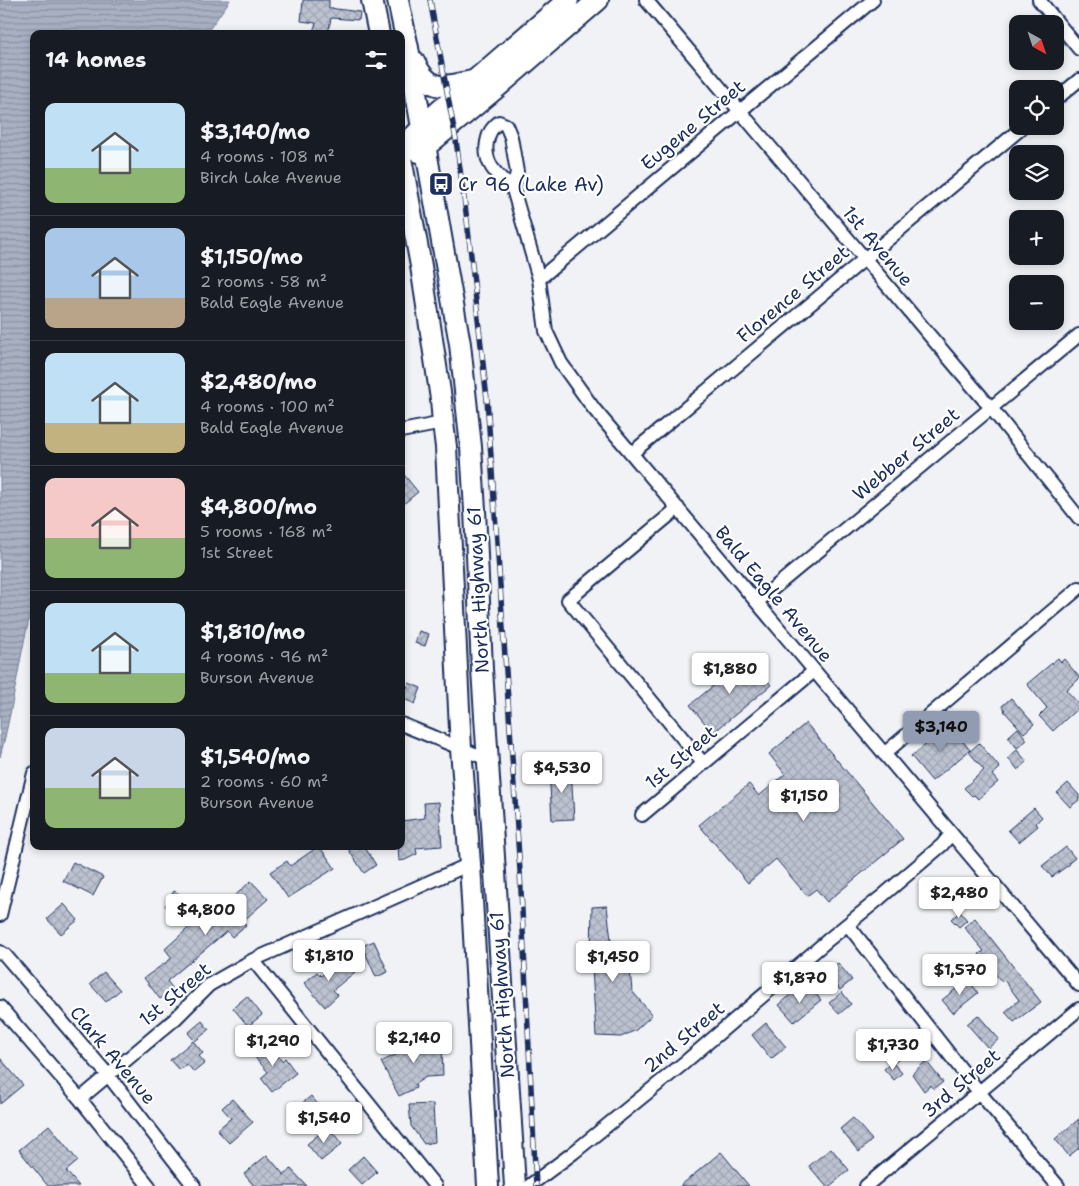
<!DOCTYPE html>
<meta charset="utf-8">
<style>
body{margin:0;font-family:"Shantell Sans",sans-serif;background:#20242c;color:#f1f3f6;height:100vh;display:flex;flex-direction:column;font-size:19px;white-space:nowrap}
*{box-sizing:border-box;margin:0}
p{font-size:16px;color:#9ea1a6}
.icon{flex:none;width:28px;height:28px;fill:none;stroke:currentColor;stroke-width:2;stroke-linecap:round;stroke-linejoin:round}
.map{position:relative;flex:1;overflow:hidden}
.drawer{position:absolute;left:30px;top:30px;width:375px;height:820px;display:flex;flex-direction:column;background:#171b24;border-radius:10px;box-shadow:0 2px 8px #0003}
.drawer>*{flex:none}
.needle{width:32px;rotate:140deg}
.tools{position:absolute;left:1009px;top:15px;display:grid;gap:10px}
.tools a{display:grid;place-items:center;width:55px;height:55px;border-radius:10px;background:#171b24;box-shadow:0 2px 8px #0003;font-size:25px}
.price{position:absolute;translate:-50% -42px;padding:0 11px;border-radius:5px;background:#fff;color:#222;font-size:16px;line-height:32px;filter:drop-shadow(0 1px 2px #0008)}
.price::after{content:'';position:absolute;left:50%;top:30px;width:15px;height:11px;margin-left:-8px;background:inherit;clip-path:polygon(0 0,100% 0,50% 100%)}
.price.current{background:#919bb2;color:#111}
ul{padding:0;list-style:none}
li{display:flex;align-items:center;gap:15px;height:125px;padding:0 15px}
li+li{border-top:1px solid #363941}
li span{display:grid;place-items:center;flex:none;width:140px;height:100px;border-radius:10px;color:#555}
li>.icon{margin-inline-start:auto}
span .icon{width:60px;height:60px;fill:#fffc;stroke-width:1}
li b{font-size:21px}
h2{display:flex;justify-content:space-between;align-items:center;height:60px;padding:0 15px;font-size:21px}
.map>svg:first-child{display:block}
.water{fill:url(#water-rules);stroke:#707c9a}
.building{fill:url(#building-cross-hatch);stroke:#1b2f5e}
.lines{fill:none;stroke-linecap:round;stroke-linejoin:round}
.minor-casing{stroke:#1b2f5e;stroke-width:16}
.primary-casing{stroke:#1b2f5e;stroke-width:24}
.minor{stroke:#fff;stroke-width:12}
.primary{stroke:#fff;stroke-width:20}
.rail-casing{stroke:#1b2f5e;stroke-width:5.5}
.rail{stroke:#fff;stroke-width:4;stroke-dasharray:11;stroke-linecap:butt}
.labels{text-anchor:middle;dominant-baseline:central;stroke-width:4.5;stroke-linejoin:round;paint-order:stroke}
.street-label{font-size:19px;fill:#1b2f5e;stroke:#fff}
.poi-label{font-size:19px;fill:#1b2f5e;stroke:#fff;text-anchor:start}
</style>
<div class="map">
<svg width="1079" height="1186" viewBox="0 0 1079 1186">
<defs>
<pattern id="water-rules" width="6" height="5" patternUnits="userSpaceOnUse" patternTransform="scale(1.25)"><rect width="6" height="5" fill="#a8b0c2"/><path d="M0 2.5h6" fill="none" stroke="#8890a1"/></pattern>
<pattern id="building-cross-hatch" width="8" height="8" patternUnits="userSpaceOnUse" patternTransform="scale(1.25)"><rect width="8" height="8" fill="#bcc2d0"/><path d="M0 0l8 8M0 8l8-8" fill="none" stroke="#a1a7b5"/></pattern>
</defs>
<rect width="100%" height="100%" fill="#f1f2f5"/>
<filter id="ink" filterUnits="userSpaceOnUse"><feTurbulence type="fractalNoise" baseFrequency=".02" numOctaves="2"/><feDisplacementMap in="SourceGraphic" scale="10" xChannelSelector="R" yChannelSelector="G"/><feConvolveMatrix kernelMatrix="1 2 1 2 8 2 1 2 1" color-interpolation-filters="sRGB"/></filter>
<g filter="url(#ink)">
<path class="water" d="M0,0H230L206,34H34V599C20,651 14,705 0,757Z"/>
<path class="building" d="M303,0H329V8L360,12L359,20L331,18L328,34H312L316,23L301,21Z
M401,471L418,492L401,506Z
M419,631L429,634L425,646L415,643Z
M748,657L771,685L713,733L690,705Z
M1058,658L1061,662L1064,659L1079,677V679L1066,690L1079,704V707L1053,731L1039,716L1047,708L1027,684Z
M409,683L421,688L415,704L402,698Z
M1011,698L1034,724L1024,733L1004,711L1005,710L1002,706Z
M806,723L903,839L827,902L816,889L807,896L776,859L748,883L699,825L749,784L759,796L785,774L769,754Z
M950,726L970,750L932,781L911,756Z
M1018,728L1027,740L1017,748L1008,737Z
M979,743L1000,768L992,775L998,782L978,799L974,795L972,796L964,788L984,770L969,752Z
M1017,750L1027,762L1018,770L1008,758Z
M571,768L574,819L552,820L549,769Z
M1068,783L1079,795V800L1070,807L1057,793Z
M439,802L442,846L416,848L417,854L405,860L399,861L398,846H401V821L425,818L424,803Z
M1034,808L1042,817L1036,823L1038,826L1019,842L1008,830Z
M319,846L335,868L288,898L270,872L287,861L290,866Z
M346,846H364L376,865L364,873Z
M1066,847L1075,858L1069,863L1070,864L1052,877L1042,866Z
M73,862L103,877L93,896L63,881Z
M251,881L268,899L243,921L246,925L232,937L227,931L167,981L173,989L160,999L144,978L172,958L165,949L195,922L200,924L226,901L227,903Z
M174,891L188,899L178,914L165,906Z
M64,904L78,920L61,934L47,919Z
M607,906L612,949H628L632,991L652,1015L636,1030L621,1037L596,1036L591,950L592,907Z
M960,912L967,920L959,927L951,919Z
M975,918L1041,1002L1014,1022L1005,1012L1019,1000L1004,980L1002,982L979,954L984,951L964,927Z
M374,941L388,972L376,977L362,946Z
M344,958L355,972L333,990L338,995L325,1007L304,983L317,972L321,976Z
M838,963L852,980L840,990L826,972Z
M104,972L120,990L106,1002L90,984Z
M968,979L978,993L953,1013L942,1000Z
M811,988L821,1000L794,1022L779,1005L793,993L798,999Z
M842,992L851,1004L839,1014L829,1003Z
M247,996L262,1015L248,1026L233,1008Z
M978,1015L999,1039L988,1048L967,1024Z
M202,1021L209,1030L195,1041L188,1033Z
M766,1023L786,1047L771,1059L752,1035Z
M900,1034L912,1048L895,1062L883,1048Z
M437,1038L442,1048L443,1076L426,1077L415,1084L416,1088L399,1096L381,1062L397,1054L398,1043Z
M193,1041L203,1053L199,1056L205,1063L194,1072L187,1064L179,1070L170,1060Z
M265,1042L282,1061L285,1058L296,1073L272,1092L261,1078L268,1072L252,1054Z
M0,1058L23,1085L0,1104Z
M926,1061L943,1082L934,1089L931,1085L924,1091L912,1074Z
M892,1062L902,1073L894,1080L884,1069Z
M311,1096L320,1107L300,1124L290,1113Z
M232,1099L253,1122L229,1143L217,1130L231,1118L222,1108Z
M433,1104L435,1142L424,1144L411,1126L409,1105Z
M853,1118L872,1140L859,1152L840,1129Z
M1079,1119V1148L1069,1156L1055,1139Z
M49,1125L78,1161L66,1171L79,1186H48L19,1150Z
M328,1127L342,1144L321,1161L307,1144Z
M831,1148L849,1170L830,1186H826L809,1166Z
M721,1152L749,1186H680Z
M267,1155L284,1175L291,1169L307,1186H254L244,1174Z
M363,1156L377,1172L362,1185L348,1170Z"/>
<g class="lines">
<defs>
<path id="minor" d="M646,0L991,408L1079,518
M1039,0L1079,49
M1055,100L1079,80
M513,189C498,176 483,164 487,142C489,132 491,129 499,122L506,125L511,137L517,172L513,189L539,279L546,331L561,363L594,409L1079,985
M539,279L873,0
M401,431L443,423
M632,453L1024,126
M678,508L568,600L703,763
M757,602L1079,335
M401,724L487,759
M884,754L1079,588
M642,815L814,671
M0,915L34,773
M848,925L979,1092L1058,1186
M0,952L5,955L108,1075L194,1186
M253,960L435,1186
M0,1007L80,1099L149,1186
M80,1099L175,1019L209,985L253,960L470,864
M529,1186L573,1153L684,1063L828,940L880,898L942,845L951,834
M866,1186L1079,1009"/>
<path id="primary" d="M372,0L379,34
M398,0L408,48L460,344L471,447L475,510L482,669L515,1186
M414,61C428,92 443,88 472,81
M401,149L438,112L568,0
M419,152L495,89L598,0
M401,158L421,266L441,399L443,423L446,447L461,749L470,864L488,1186"/>
</defs>
<use href="#minor" class="minor-casing"/>
<use href="#primary" class="primary-casing"/>
<use href="#minor" class="minor"/>
<use href="#primary" class="primary"/>
<defs>
<path id="rail" d="M430,0L456,140L467,220L487,399L520,871L536,1186"/>
</defs>
<use href="#rail" class="rail-casing"/>
<use href="#rail" class="rail"/>
</g>
</g>
<defs>
<symbol id="bus-square" viewBox="-11 -11 22 22"><rect x="-9" y="-9" width="18" height="18" rx="4" fill="#1b2f5e" stroke="#fff"/><path d="M-5-6H5V4H4V6H2V4H-2V6H-4V4H-5ZM-3.5-4V0h7V-4ZM-3.5 1.2v1.5H-2V1.2ZM2 1.2v1.5H3.5V1.2Z" fill="#fff"/></symbol>
</defs>
<g fill-rule="evenodd">
<use href="#bus-square" x="427" y="170" width="28" height="28"/>
</g>
<g class="labels">
<g class="street-label">
<text transform="translate(693 125) rotate(-40)">Eugene Street</text>
<text transform="translate(878 246) rotate(50)">1st Avenue</text>
<text transform="translate(793 294) rotate(-40)">Florence Street</text>
<text transform="translate(906 454) rotate(-40)">Webber Street</text>
<text transform="translate(478 590) rotate(-93)">North Highway 61</text>
<text transform="translate(774 594) rotate(50)">Bald Eagle Avenue</text>
<text transform="translate(681 757) rotate(-40)">1st Street</text>
<text transform="translate(175 994) rotate(-40)">1st Street</text>
<text transform="translate(502 995) rotate(-94)">North Highway 61</text>
<text transform="translate(684 1037) rotate(-40)">2nd Street</text>
<text transform="translate(113 1055) rotate(50)">Clark Avenue</text>
<text transform="translate(961 1083) rotate(-40)">3rd Street</text>
</g>
<g class="poi-label">
<text x="458" y="184">Cr 96 (Lake Av)</text>
</g>
</g>
</svg>
<div class="tools">
<a><svg class="needle" viewBox="-14 -14 28 28"><path d="M0-13l5 13h-10z" fill="#e53935"/><path d="M0 13l5-13h-10z" fill="#9ea1a6"/></svg></a>
<a><svg class="icon" aria-label="locate" viewBox="0 0 24 24"><circle cx="12" cy="12" r="6"/><path d="M12 2v4M12 18v4M2 12h4M18 12h4"/></svg></a>
<a><svg class="icon" aria-label="layers" viewBox="0 0 24 24"><path d="M12 4l9 5-9 5-9-5zM3 14l9 5 9-5"/></svg></a>
<a>+</a>
<a>−</a>
</div>
<b class="price" style="left:730px;top:695px">$1,880</b>
<b class="price current" style="left:941px;top:753px">$3,140</b>
<b class="price" style="left:562px;top:794px">$4,530</b>
<b class="price" style="left:804px;top:822px">$1,150</b>
<b class="price" style="left:959px;top:919px">$2,480</b>
<b class="price" style="left:206px;top:936px">$4,800</b>
<b class="price" style="left:329px;top:982px">$1,810</b>
<b class="price" style="left:613px;top:983px">$1,450</b>
<b class="price" style="left:960px;top:996px">$1,570</b>
<b class="price" style="left:800px;top:1004px">$1,870</b>
<b class="price" style="left:414px;top:1064px">$2,140</b>
<b class="price" style="left:273px;top:1067px">$1,290</b>
<b class="price" style="left:893px;top:1071px">$1,730</b>
<b class="price" style="left:324px;top:1144px">$1,540</b>
<section class="drawer">
<h2>14 homes<svg class="icon" aria-label="filters" viewBox="0 0 24 24"><path d="M4 7h16M4 17h16"/><circle cx="9" cy="7" r="2"/><circle cx="15" cy="17" r="2"/></svg></h2>
<ul>
<li><span style="background:linear-gradient(#bfe0f5 65%,#8fb573 0)"><svg class="icon" aria-label="home" viewBox="0 0 24 24"><path d="M3 11l9-7 9 7M6 9v11h12V9"/></svg></span><div><b>$3,140/mo</b><p>4 rooms · 108 m²</p><p>Birch Lake Avenue</p></div></li>
<li><span style="background:linear-gradient(#a9c7e8 70%,#b9a48a 0)"><svg class="icon" aria-label="home" viewBox="0 0 24 24"><path d="M3 11l9-7 9 7M6 9v11h12V9"/></svg></span><div><b>$1,150/mo</b><p>2 rooms · 58 m²</p><p>Bald Eagle Avenue</p></div></li>
<li><span style="background:linear-gradient(#bfe0f5 70%,#c2b280 0)"><svg class="icon" aria-label="home" viewBox="0 0 24 24"><path d="M3 11l9-7 9 7M6 9v11h12V9"/></svg></span><div><b>$2,480/mo</b><p>4 rooms · 100 m²</p><p>Bald Eagle Avenue</p></div></li>
<li><span style="background:linear-gradient(#f6c9c9 60%,#8fb573 0)"><svg class="icon" aria-label="home" viewBox="0 0 24 24"><path d="M3 11l9-7 9 7M6 9v11h12V9"/></svg></span><div><b>$4,800/mo</b><p>5 rooms · 168 m²</p><p>1st Street</p></div></li>
<li><span style="background:linear-gradient(#bfe0f5 70%,#8fb573 0)"><svg class="icon" aria-label="home" viewBox="0 0 24 24"><path d="M3 11l9-7 9 7M6 9v11h12V9"/></svg></span><div><b>$1,810/mo</b><p>4 rooms · 96 m²</p><p>Burson Avenue</p></div></li>
<li><span style="background:linear-gradient(#c9d6e8 60%,#8fb573 0)"><svg class="icon" aria-label="home" viewBox="0 0 24 24"><path d="M3 11l9-7 9 7M6 9v11h12V9"/></svg></span><div><b>$1,540/mo</b><p>2 rooms · 60 m²</p><p>Burson Avenue</p></div></li>
</ul>
</section>
</div>
